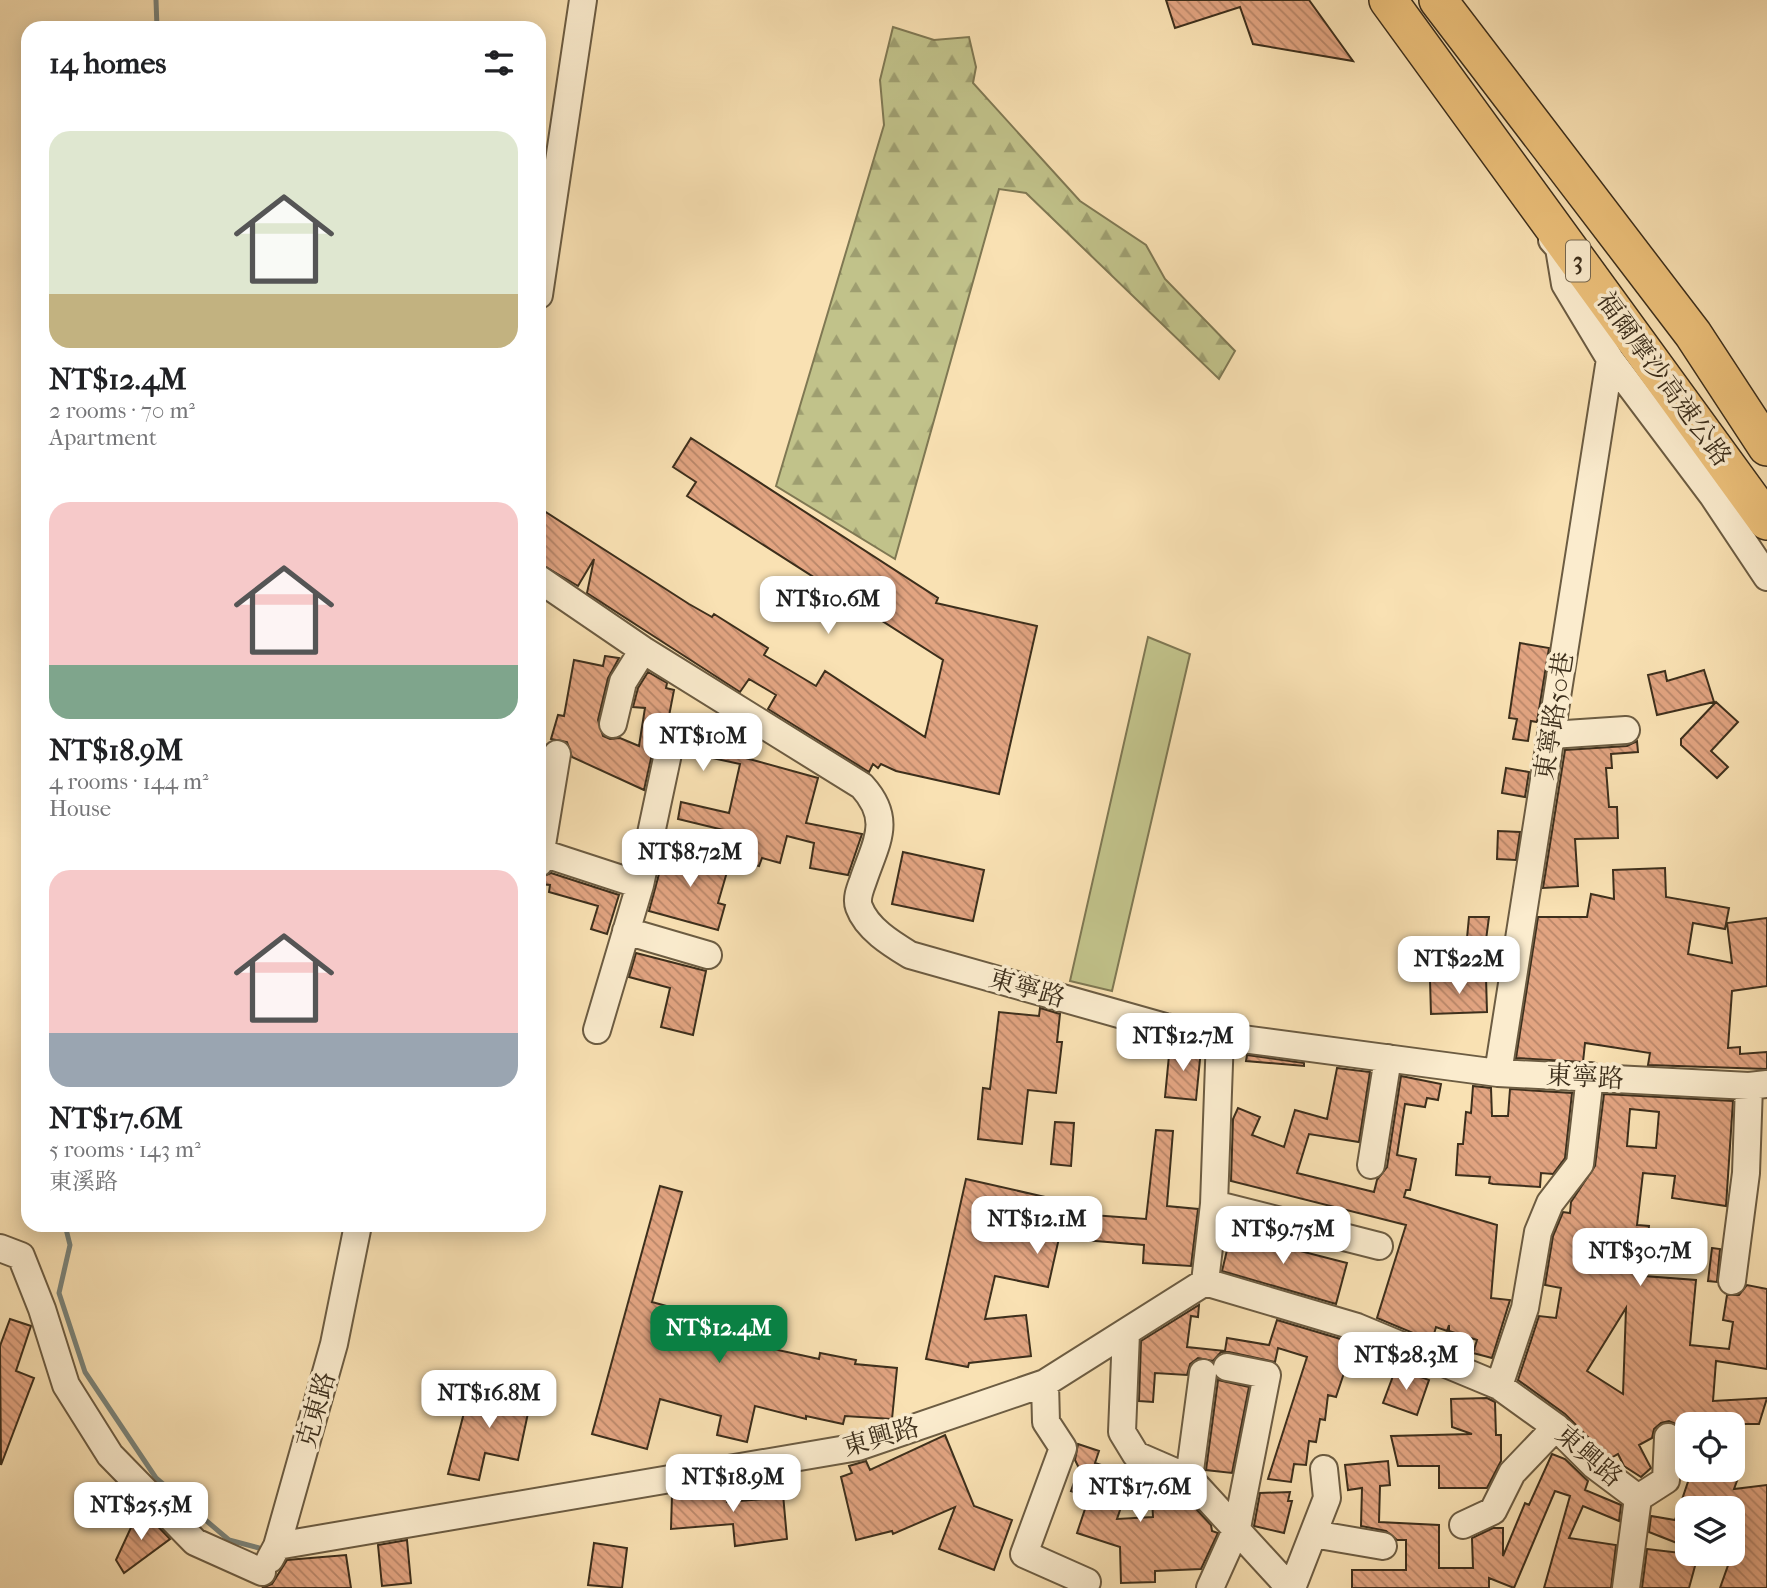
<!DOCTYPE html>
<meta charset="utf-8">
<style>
body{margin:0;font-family:"IM FELL French Canon","Noto Serif TC",serif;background:#f2f2f2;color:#202124;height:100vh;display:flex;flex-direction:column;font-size:26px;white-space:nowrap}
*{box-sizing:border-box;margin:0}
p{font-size:23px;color:#757577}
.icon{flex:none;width:38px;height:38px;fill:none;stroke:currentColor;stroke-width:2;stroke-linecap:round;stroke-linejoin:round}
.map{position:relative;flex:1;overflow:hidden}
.panel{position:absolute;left:21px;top:21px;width:525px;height:1211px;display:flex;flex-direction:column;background:#fff;border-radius:21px;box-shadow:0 4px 18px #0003}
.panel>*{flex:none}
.buttons{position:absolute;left:1675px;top:1412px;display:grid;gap:14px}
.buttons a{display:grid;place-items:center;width:70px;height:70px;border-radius:14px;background:#fff;box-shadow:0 4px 18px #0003;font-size:35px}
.price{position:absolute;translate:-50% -60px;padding:0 16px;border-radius:14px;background:#fff;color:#222;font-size:23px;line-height:46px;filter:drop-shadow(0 2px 4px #0008)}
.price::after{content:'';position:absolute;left:50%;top:42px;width:21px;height:16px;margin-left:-10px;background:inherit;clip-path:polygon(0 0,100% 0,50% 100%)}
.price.active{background:#0b8043;color:#fff}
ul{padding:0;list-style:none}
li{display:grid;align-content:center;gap:14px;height:371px;padding:0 28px}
li span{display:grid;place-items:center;height:217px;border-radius:21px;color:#555}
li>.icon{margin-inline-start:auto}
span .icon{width:126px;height:126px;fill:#fffc;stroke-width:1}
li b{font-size:30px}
h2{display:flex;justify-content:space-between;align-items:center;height:84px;padding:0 28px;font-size:30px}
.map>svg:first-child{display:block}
.green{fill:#c1c28a;stroke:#7f7853;stroke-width:2}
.forest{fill:url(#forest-firs);stroke:#7f7853;stroke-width:2}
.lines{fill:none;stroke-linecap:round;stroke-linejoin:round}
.stream{stroke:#7a837a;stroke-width:5}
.building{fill:url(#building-back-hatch);stroke:#3d2f1c;stroke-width:2;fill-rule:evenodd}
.minor-casing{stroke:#6c5c42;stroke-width:30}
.highway-casing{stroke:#3d2f1c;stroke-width:40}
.minor{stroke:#fbecce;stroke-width:26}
.highway{stroke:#ecc07a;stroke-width:37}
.labels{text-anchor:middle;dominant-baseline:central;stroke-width:7;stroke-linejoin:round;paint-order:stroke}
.shield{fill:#fbecce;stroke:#766851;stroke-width:2}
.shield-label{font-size:24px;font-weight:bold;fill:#3d2f1c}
.street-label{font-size:26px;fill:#3d2f1c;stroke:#fbecce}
</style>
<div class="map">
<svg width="1767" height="1588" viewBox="0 0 1767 1588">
<defs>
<pattern id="forest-firs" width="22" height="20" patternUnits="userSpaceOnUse" patternTransform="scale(1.75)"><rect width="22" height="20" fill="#c1c28a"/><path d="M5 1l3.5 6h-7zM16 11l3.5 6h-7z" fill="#9e9e70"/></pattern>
<pattern id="building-back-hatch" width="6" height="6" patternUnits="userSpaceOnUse" patternTransform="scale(1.75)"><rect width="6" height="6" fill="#e2a481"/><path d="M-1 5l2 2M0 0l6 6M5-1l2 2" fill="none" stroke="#b88669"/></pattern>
</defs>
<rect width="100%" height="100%" fill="#f9e1b3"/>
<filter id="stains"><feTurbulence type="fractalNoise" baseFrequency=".00286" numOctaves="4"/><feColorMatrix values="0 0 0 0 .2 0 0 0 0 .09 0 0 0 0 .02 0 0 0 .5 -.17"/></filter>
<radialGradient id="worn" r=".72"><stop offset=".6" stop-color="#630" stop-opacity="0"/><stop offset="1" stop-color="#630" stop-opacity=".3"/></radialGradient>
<path class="green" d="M1148,637L1190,654L1112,991L1070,981Z"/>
<path class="forest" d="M893,27L934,40L969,37L976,67L973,83L1080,201L1146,245L1165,279L1235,351L1219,379L1026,193L999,189L895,559L776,486L884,125L880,80Z"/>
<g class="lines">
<path class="stream" d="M156,0L157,28
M65,1225L70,1245L59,1293L85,1372L156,1478L229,1540L259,1548"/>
</g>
<path class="building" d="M1166,0H1309L1353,61L1253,44L1240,7L1175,28Z
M691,438L938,598L936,603L1037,626L999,794L896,771L881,764L878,768L873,764L869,772L768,709L776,695L749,679L740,692L587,593L594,559L578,586L539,563V520L544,511L689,604L712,617L714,614L768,648L764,655L791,671L816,686L825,671L925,737L943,660L687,496L696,482L673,467Z
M1520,643L1549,648L1537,722L1531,721L1528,741L1513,739L1517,719L1509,718Z
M605,656L619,658L608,678L598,720L603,736L610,739L620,738L639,746L645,708L633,707L638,688L648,672L667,683L666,688L674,690L669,716L697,722L695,730L746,742L742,757L818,778L806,823L862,834L848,875L810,868L814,843L787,836L780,863L762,858L759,866L733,859L740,834L678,819L681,802L729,813L740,764L684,752L680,738L665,734L654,745L644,790L572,757L567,742L551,739L558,715L564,716L574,660L603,666Z
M1704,670L1714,702L1657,715L1648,675L1665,671L1667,681Z
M1716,702L1738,722L1711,751L1728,767L1717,778L1681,745V739Z
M1637,741L1638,752L1611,754L1612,768H1606L1609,807H1617L1618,838L1575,839L1578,886L1543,888L1565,750L1627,746Z
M1506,768L1529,772L1525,797L1502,793Z
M1498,831L1520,832L1516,860L1497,859Z
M666,848L729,865L718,903L725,905L718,930L649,911Z
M903,852L984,870L973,921L892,904Z
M1665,868L1666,897L1729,908L1725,929L1693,923L1688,954L1732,963L1727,923L1767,918V986L1732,991L1728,1048L1740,1047V1054L1767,1052V1069L1648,1065L1650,1053L1585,1043L1583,1062L1516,1058L1538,917H1587L1591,894L1614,899L1613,870Z
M551,873L619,895L607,934L591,929L598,906L549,892L550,885L539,884V878Z
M1469,917H1489L1486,940L1467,938Z
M636,953L706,971L693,1035L661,1027L670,988L629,977Z
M1486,977L1487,1012L1431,1014L1430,980Z
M1040,1008L1060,1014L1057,1042H1062L1056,1093L1028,1090L1022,1144L978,1139L983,1088L990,1089L999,1012L1039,1016Z
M1170,1045L1201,1049L1196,1100L1165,1097Z
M1247,1055L1304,1063V1066L1246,1061Z
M1337,1068L1370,1072L1359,1142L1309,1134L1297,1173L1374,1192L1377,1180L1387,1167L1401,1076L1441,1084L1438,1100L1427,1098L1425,1107L1405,1104L1397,1155L1416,1159L1410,1190H1406L1404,1197L1497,1225L1491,1298L1510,1300L1492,1358L1473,1353L1477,1340L1449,1331V1325L1447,1331L1436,1327L1432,1341L1377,1318L1406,1225L1231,1181L1233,1119L1238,1108L1260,1117L1252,1135L1284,1147L1295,1110L1327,1119Z
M1473,1086L1491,1088L1492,1116H1508L1510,1089L1572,1093L1565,1158L1553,1174L1541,1173L1540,1187L1493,1184L1489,1183L1490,1177L1456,1175L1458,1144H1463L1466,1112L1471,1113Z
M1604,1094L1733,1101L1726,1206L1672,1198L1675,1176L1643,1173L1637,1225L1649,1226L1644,1276L1696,1280L1690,1345L1729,1349L1733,1322L1723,1320L1727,1295H1739L1747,1285L1767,1289V1369L1716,1361L1713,1401L1767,1398L1759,1424H1687L1689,1420L1678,1425L1669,1421L1661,1423L1654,1429L1652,1438L1639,1445L1651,1468L1641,1477L1624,1466L1618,1454L1611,1458L1604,1453L1565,1414L1518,1380L1539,1316L1556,1318L1561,1288L1545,1285L1553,1236L1563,1212L1570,1213L1571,1202L1595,1166ZM1630,1109L1659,1112L1656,1148L1627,1146ZM1626,1308L1623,1394L1587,1371Z
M1055,1122L1074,1123L1071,1166L1051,1164Z
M1156,1130L1173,1131L1167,1206L1198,1209L1191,1266L1143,1263L1144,1245L1059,1238L1048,1287L995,1276L985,1319L1026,1315L1031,1356L969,1363L968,1367L926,1359L966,1179L1067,1202L1065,1213L1146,1219Z
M660,1186L682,1192L652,1302L728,1323L724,1338L819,1359L820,1353L856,1360L855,1364L897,1368L892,1419L845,1416L843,1424L806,1416V1419L755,1406L747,1442L717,1435L721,1416L660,1399L647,1449L592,1434Z
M1233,1225L1267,1234L1265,1242L1347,1263L1336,1304L1222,1271Z
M1712,1248L1720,1249L1717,1282L1708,1281Z
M1199,1305L1198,1317L1191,1316L1187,1347L1225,1351L1227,1338L1269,1345L1277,1320L1354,1343L1336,1397L1328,1395L1325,1420L1320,1419L1316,1442L1309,1441L1306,1465L1294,1464L1291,1482L1268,1479L1307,1357L1278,1348L1275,1362L1229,1352H1221L1213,1361L1198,1358L1190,1364L1187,1375L1155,1373L1153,1402L1139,1401L1141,1341Z
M10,1319L31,1326L16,1371L34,1378L1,1465L0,1346Z
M1396,1368L1429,1380L1417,1415L1383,1403Z
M1218,1380L1249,1387L1232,1473L1206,1470Z
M471,1386L531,1399L518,1460L485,1453L479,1480L448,1474Z
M1487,1398L1495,1402L1496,1435H1501V1461L1487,1488H1439V1466H1398L1391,1436L1472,1434L1452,1427L1451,1399Z
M945,1435L974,1506L1012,1520L994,1570L939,1549L955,1507L893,1534L892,1531L856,1540L841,1477L852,1473L849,1466L866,1461L870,1470Z
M1078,1444L1099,1451L1095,1463L1132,1475L1117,1519L1153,1517L1152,1498L1185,1497L1211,1525L1212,1531L1218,1533L1201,1569L1155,1571V1582L1121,1583L1120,1547L1077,1533L1089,1497L1071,1491L1079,1468L1075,1460Z
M1552,1454L1565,1459L1588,1481L1585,1490L1621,1505L1619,1521L1583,1506L1569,1538L1616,1545L1611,1588H1544L1570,1496L1555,1491L1514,1588L1489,1578V1588H1352V1570H1406V1540H1397L1386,1531L1361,1526L1362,1488L1348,1490L1345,1465L1388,1461L1390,1485L1380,1486L1379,1522L1439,1525V1568H1473L1472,1538L1493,1528H1503V1556L1525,1503L1529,1505Z
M1692,1470H1741L1734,1489L1767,1485V1588H1720L1732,1554V1508H1687V1547L1649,1532L1651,1516L1675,1520Z
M782,1483L787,1539L735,1546L733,1524L671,1529L672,1495L726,1485L727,1502L763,1499L762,1485Z
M1290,1492L1288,1501H1292L1284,1533L1254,1526L1260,1493Z
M140,1508L170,1539L124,1573L116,1560Z
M407,1540L411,1583L382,1586L378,1545Z
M594,1543L627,1548L622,1588L588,1585Z
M1647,1549L1698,1555L1689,1588H1642Z
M346,1555L351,1588H262L272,1584L287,1560Z"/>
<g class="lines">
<defs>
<path id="minor" d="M1552,240L1559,248L1565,284L1610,359L1713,496L1767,577
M539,295L583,0
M539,579L643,650L862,786C893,820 876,842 863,881C860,889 856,899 859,907C867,929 892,944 910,955L1165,1027L1220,1036L1498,1073L1749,1086L1767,1084
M613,724L623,682L643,650
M1551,735L1626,730
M539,852L640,885
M539,863L557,754
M626,931L708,955
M597,1030L640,885L669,749
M1498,1073L1610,359
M1371,1165L1388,1058
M1214,1204L1379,1246
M0,1248L21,1256L42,1309L66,1385L110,1455L195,1542L262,1572
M1732,1281L1746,1173L1749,1086
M1205,1282L1357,1327L1499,1386L1525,1308L1538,1232L1550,1203L1580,1164L1590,1076
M1205,1282L1214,1204L1220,1036
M1126,1333L1122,1432L1136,1455L1189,1478L1290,1588
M1045,1383L1046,1422L1063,1448L1024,1554L1087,1582
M1499,1386L1556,1427L1594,1465L1638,1498L1626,1588
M1189,1478L1203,1373
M1638,1498L1666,1480L1668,1437
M1463,1525L1493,1511L1512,1473L1556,1427
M1313,1534L1383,1546
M277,1546L858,1447L1045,1383L1205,1282
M270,1559L277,1546L334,1344L358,1225
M1210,1588L1237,1528L1267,1375L1227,1367
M1292,1588L1327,1498L1324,1469"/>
<path id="highway" d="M1388,0L1767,521
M1438,0L1693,334L1767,447"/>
</defs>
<use href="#minor" class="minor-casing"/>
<use href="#highway" class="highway-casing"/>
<use href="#minor" class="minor"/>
<use href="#highway" class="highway"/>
</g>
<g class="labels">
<rect class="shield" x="1566" y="240.5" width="24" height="41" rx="5"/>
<g class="shield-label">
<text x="1578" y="261">3</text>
</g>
<g class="street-label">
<text transform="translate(1664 379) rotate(54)">福爾摩沙高速公路</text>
<text transform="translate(1554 716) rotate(-81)">東寧路50巷</text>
<text transform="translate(1027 988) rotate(16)">東寧路</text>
<text transform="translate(1585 1077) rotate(3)">東寧路</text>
<text transform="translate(316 1410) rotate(-74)">克東路</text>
<text transform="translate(881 1437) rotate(-16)">東興路</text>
<text transform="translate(1589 1456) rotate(41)">東興路</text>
</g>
</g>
<rect width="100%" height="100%" filter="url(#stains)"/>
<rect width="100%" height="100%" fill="url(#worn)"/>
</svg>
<div class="buttons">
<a><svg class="icon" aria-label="locate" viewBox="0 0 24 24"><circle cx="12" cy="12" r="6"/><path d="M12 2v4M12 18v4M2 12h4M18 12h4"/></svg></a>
<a><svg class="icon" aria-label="layers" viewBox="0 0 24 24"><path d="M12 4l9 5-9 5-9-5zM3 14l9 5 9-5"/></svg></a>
</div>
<b class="price" style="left:828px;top:636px">NT$10.6M</b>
<b class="price" style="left:703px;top:773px">NT$10M</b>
<b class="price" style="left:690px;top:889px">NT$8.72M</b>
<b class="price" style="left:1459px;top:996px">NT$22M</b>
<b class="price" style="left:1183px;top:1073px">NT$12.7M</b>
<b class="price" style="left:1037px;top:1256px">NT$12.1M</b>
<b class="price" style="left:1283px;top:1266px">NT$9.75M</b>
<b class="price" style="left:1640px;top:1288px">NT$30.7M</b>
<b class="price active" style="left:719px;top:1365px">NT$12.4M</b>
<b class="price" style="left:1406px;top:1392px">NT$28.3M</b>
<b class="price" style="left:489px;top:1430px">NT$16.8M</b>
<b class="price" style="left:733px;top:1514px">NT$18.9M</b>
<b class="price" style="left:1140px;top:1524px">NT$17.6M</b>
<b class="price" style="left:141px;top:1542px">NT$25.5M</b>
<section class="panel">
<h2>14 homes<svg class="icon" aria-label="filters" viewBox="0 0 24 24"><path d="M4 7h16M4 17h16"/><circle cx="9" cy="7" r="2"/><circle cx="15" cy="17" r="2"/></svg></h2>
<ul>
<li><span style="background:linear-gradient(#dfe7d0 75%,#c2b280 0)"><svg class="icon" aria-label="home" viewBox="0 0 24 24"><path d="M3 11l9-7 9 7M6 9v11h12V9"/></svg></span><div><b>NT$12.4M</b><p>2 rooms · 70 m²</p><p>Apartment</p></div></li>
<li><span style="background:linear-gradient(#f6c9c9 75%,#7fa58c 0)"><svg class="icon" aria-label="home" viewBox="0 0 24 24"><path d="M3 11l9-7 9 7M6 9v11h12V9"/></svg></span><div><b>NT$18.9M</b><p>4 rooms · 144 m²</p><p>House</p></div></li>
<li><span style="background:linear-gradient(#f6c9c9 75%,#9aa5b1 0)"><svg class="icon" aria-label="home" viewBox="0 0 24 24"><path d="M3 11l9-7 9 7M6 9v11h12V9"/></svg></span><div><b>NT$17.6M</b><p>5 rooms · 143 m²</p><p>東溪路</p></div></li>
</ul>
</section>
</div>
